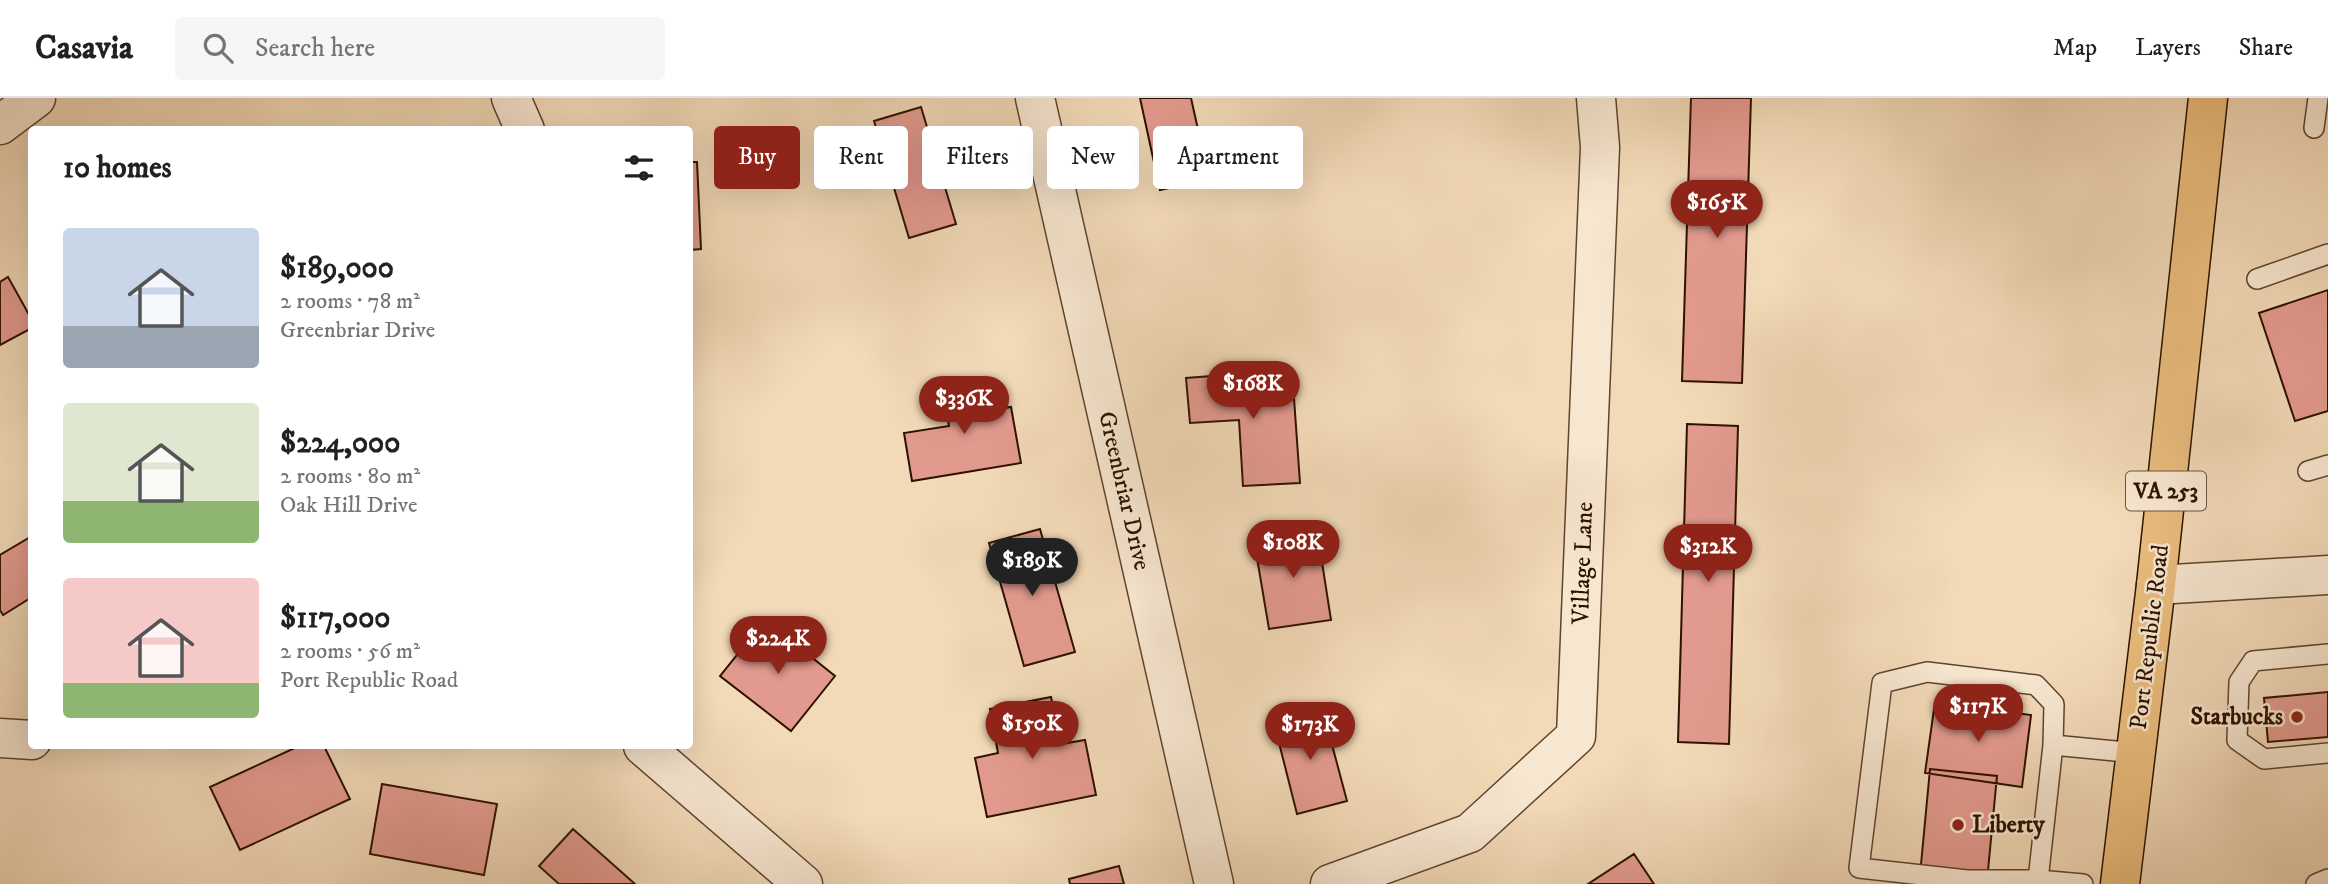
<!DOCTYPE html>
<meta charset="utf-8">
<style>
body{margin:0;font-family:"IM FELL DW Pica",serif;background:#f6f6f6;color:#202124;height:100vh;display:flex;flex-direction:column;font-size:26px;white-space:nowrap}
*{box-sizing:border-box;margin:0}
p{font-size:23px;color:#757577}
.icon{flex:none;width:38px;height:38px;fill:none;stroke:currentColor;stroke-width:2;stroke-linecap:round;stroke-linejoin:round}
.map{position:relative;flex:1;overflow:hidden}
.sheet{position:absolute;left:28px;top:28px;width:665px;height:623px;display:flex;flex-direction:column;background:#fff;border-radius:7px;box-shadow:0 7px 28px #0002}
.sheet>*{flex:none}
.hud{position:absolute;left:714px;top:28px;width:665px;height:63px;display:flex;gap:14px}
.price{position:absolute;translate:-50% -60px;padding:0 16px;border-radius:24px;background:#8f2418;color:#fff;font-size:23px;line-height:46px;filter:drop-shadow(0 2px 4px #0008)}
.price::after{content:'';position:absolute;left:50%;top:42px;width:21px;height:16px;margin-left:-10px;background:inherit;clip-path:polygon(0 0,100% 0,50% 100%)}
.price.active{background:#222;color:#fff}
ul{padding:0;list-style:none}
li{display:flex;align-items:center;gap:21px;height:175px;padding:0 35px}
li span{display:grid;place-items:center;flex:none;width:196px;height:140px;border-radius:7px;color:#555}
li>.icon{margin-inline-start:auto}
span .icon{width:84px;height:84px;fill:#fffc;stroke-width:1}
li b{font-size:30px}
h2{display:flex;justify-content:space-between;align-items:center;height:84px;padding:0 35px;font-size:30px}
.tag{padding:0 24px;border-radius:7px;background:#fff;box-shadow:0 7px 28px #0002;font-size:24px;line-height:63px}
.tag.active{background:#8f2418;color:#fff}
header{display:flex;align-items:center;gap:42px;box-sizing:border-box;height:98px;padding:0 35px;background:#fff;border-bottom:2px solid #e0e0e0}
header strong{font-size:33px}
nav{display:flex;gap:38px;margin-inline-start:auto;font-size:24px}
.search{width:490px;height:63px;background:#f6f6f6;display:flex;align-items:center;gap:18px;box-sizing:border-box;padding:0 24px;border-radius:7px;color:#757577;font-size:26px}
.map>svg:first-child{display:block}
.building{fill:#e39a8e;stroke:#2e1200;stroke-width:2}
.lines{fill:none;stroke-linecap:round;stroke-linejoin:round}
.lane-casing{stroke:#5f442e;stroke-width:22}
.street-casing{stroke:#5f442e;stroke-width:41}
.primary-casing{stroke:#2e1200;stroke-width:41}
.lane{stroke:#f7e6d0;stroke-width:19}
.street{stroke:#f7e6d0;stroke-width:38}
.primary{stroke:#e9bc7c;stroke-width:38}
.poi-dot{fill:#8f2418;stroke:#f7e6d0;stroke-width:2.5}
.labels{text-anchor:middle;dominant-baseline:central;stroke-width:5;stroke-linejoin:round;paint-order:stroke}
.shield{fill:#f7e6d0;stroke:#6a523e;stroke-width:2}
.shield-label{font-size:23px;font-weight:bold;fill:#2e1200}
.street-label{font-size:24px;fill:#2e1200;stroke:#f7e6d0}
.poi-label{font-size:24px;font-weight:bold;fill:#2e1200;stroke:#f7e6d0;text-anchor:end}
</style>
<header>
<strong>Casavia</strong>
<div class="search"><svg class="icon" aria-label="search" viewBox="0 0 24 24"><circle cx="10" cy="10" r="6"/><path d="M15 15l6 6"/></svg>Search here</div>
<nav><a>Map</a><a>Layers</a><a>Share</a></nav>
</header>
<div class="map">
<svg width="2328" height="786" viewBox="0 0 2328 786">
<rect width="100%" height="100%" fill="#f2d9b7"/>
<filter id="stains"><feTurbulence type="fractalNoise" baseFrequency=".00286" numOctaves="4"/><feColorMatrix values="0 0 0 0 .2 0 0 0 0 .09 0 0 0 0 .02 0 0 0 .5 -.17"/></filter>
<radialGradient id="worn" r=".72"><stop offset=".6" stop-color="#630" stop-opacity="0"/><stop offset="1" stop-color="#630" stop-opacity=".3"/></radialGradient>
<path class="building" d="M1140,0H1191L1209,81L1160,92Z
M1691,0H1751L1742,285L1682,283Z
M921,9L956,126L909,140L874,23Z
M690,64H697L701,151L690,152Z
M8,179L32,222V230L0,247V184Z
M2328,192V313L2295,323L2259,215Z
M1292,272L1300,385L1243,388L1239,322L1190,325L1186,280Z
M985,279L990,312L1011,309L1021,365L912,383L904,335L949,328L942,286Z
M1687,326L1738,328L1729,646L1678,644Z
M1040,431L1075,554L1024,568L989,445Z
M1317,432L1331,522L1269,531L1254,442Z
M32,438V499L3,517L0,512V457Z
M765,522L835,578L791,633L720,578Z
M2328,594V639L2268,644L2264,600Z
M1051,599L1061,646L1085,642L1096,697L987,719L975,660L998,655L990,611Z
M1935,604L2031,617L2022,689L1925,675Z
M1323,613L1347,703L1297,716L1274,625Z
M299,648H324L350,701L240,752L210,689Z
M1930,671L1997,678L1987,783L1920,777Z
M382,686L497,706L484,777L370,756Z
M573,731L635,786H559L539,768Z
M1634,756L1654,786H1588Z
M1119,768L1124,786H1070L1069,781Z"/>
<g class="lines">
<defs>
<path id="lane" d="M2314,30L2318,0
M2257,181L2328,156
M2308,373L2328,367
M2328,655L2264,661L2237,642L2239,584L2253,563L2328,556
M2038,782H1967L1859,770L1882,585L1927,574L2036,587L2054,606L2053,647
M2083,786L2038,782L2053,647L2136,655
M2316,786L2328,781"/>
<path id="street" d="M511,0L525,32
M1035,0L1214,786
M0,27L36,0
M2156,487L2328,477
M0,640L32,642
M643,648L803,786
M1330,786L1470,735L1576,638L1600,49L1596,0"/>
<path id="primary" d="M2120,786L2156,487L2208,0"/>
</defs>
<use href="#lane" class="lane-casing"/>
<use href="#street" class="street-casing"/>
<use href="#primary" class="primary-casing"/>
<use href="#lane" class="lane"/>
<use href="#street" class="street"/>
<use href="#primary" class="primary"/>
</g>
<g class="poi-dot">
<circle cx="2297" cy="619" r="7"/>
<circle cx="1958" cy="727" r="7"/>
</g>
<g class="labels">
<rect class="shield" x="2126" y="373.5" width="80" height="39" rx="5"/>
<g class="shield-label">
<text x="2166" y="393">VA 253</text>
</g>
<g class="street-label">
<text transform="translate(1124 393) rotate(77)">Greenbriar Drive</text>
<text transform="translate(1583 465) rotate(-88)">Village Lane</text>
<text transform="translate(2150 539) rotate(-83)">Port Republic Road</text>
</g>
<g class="poi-label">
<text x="2283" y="619">Starbucks</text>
<text x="1972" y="727" text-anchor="start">Liberty</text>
</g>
</g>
<rect width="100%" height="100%" filter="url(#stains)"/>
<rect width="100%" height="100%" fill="url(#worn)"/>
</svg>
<b class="price" style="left:1717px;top:142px">$165K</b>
<b class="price" style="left:1253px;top:323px">$168K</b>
<b class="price" style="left:964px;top:338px">$336K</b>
<b class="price" style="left:1293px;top:482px">$108K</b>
<b class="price" style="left:1708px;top:486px">$312K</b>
<b class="price active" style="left:1032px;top:500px">$189K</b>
<b class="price" style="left:778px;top:578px">$224K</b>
<b class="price" style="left:1978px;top:646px">$117K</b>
<b class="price" style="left:1032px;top:663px">$150K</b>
<b class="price" style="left:1310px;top:664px">$173K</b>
<div class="hud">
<a class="tag active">Buy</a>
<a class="tag">Rent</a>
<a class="tag">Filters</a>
<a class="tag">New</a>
<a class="tag">Apartment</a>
</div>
<section class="sheet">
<h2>10 homes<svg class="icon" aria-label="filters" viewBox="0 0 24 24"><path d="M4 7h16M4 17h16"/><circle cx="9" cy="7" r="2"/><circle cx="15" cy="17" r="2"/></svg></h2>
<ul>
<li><span style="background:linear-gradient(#c9d6e8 70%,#9aa5b1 0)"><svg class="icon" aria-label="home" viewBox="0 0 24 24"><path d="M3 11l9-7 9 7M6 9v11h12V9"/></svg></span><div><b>$189,000</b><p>2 rooms · 78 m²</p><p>Greenbriar Drive</p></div></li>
<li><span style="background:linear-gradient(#dfe7d0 70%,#8fb573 0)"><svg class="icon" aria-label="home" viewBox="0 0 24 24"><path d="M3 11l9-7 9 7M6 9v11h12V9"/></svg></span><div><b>$224,000</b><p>2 rooms · 80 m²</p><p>Oak Hill Drive</p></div></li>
<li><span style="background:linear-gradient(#f6c9c9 75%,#8fb573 0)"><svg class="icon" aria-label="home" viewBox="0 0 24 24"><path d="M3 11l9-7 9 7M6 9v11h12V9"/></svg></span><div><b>$117,000</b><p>2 rooms · 56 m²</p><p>Port Republic Road</p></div></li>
</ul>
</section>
</div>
